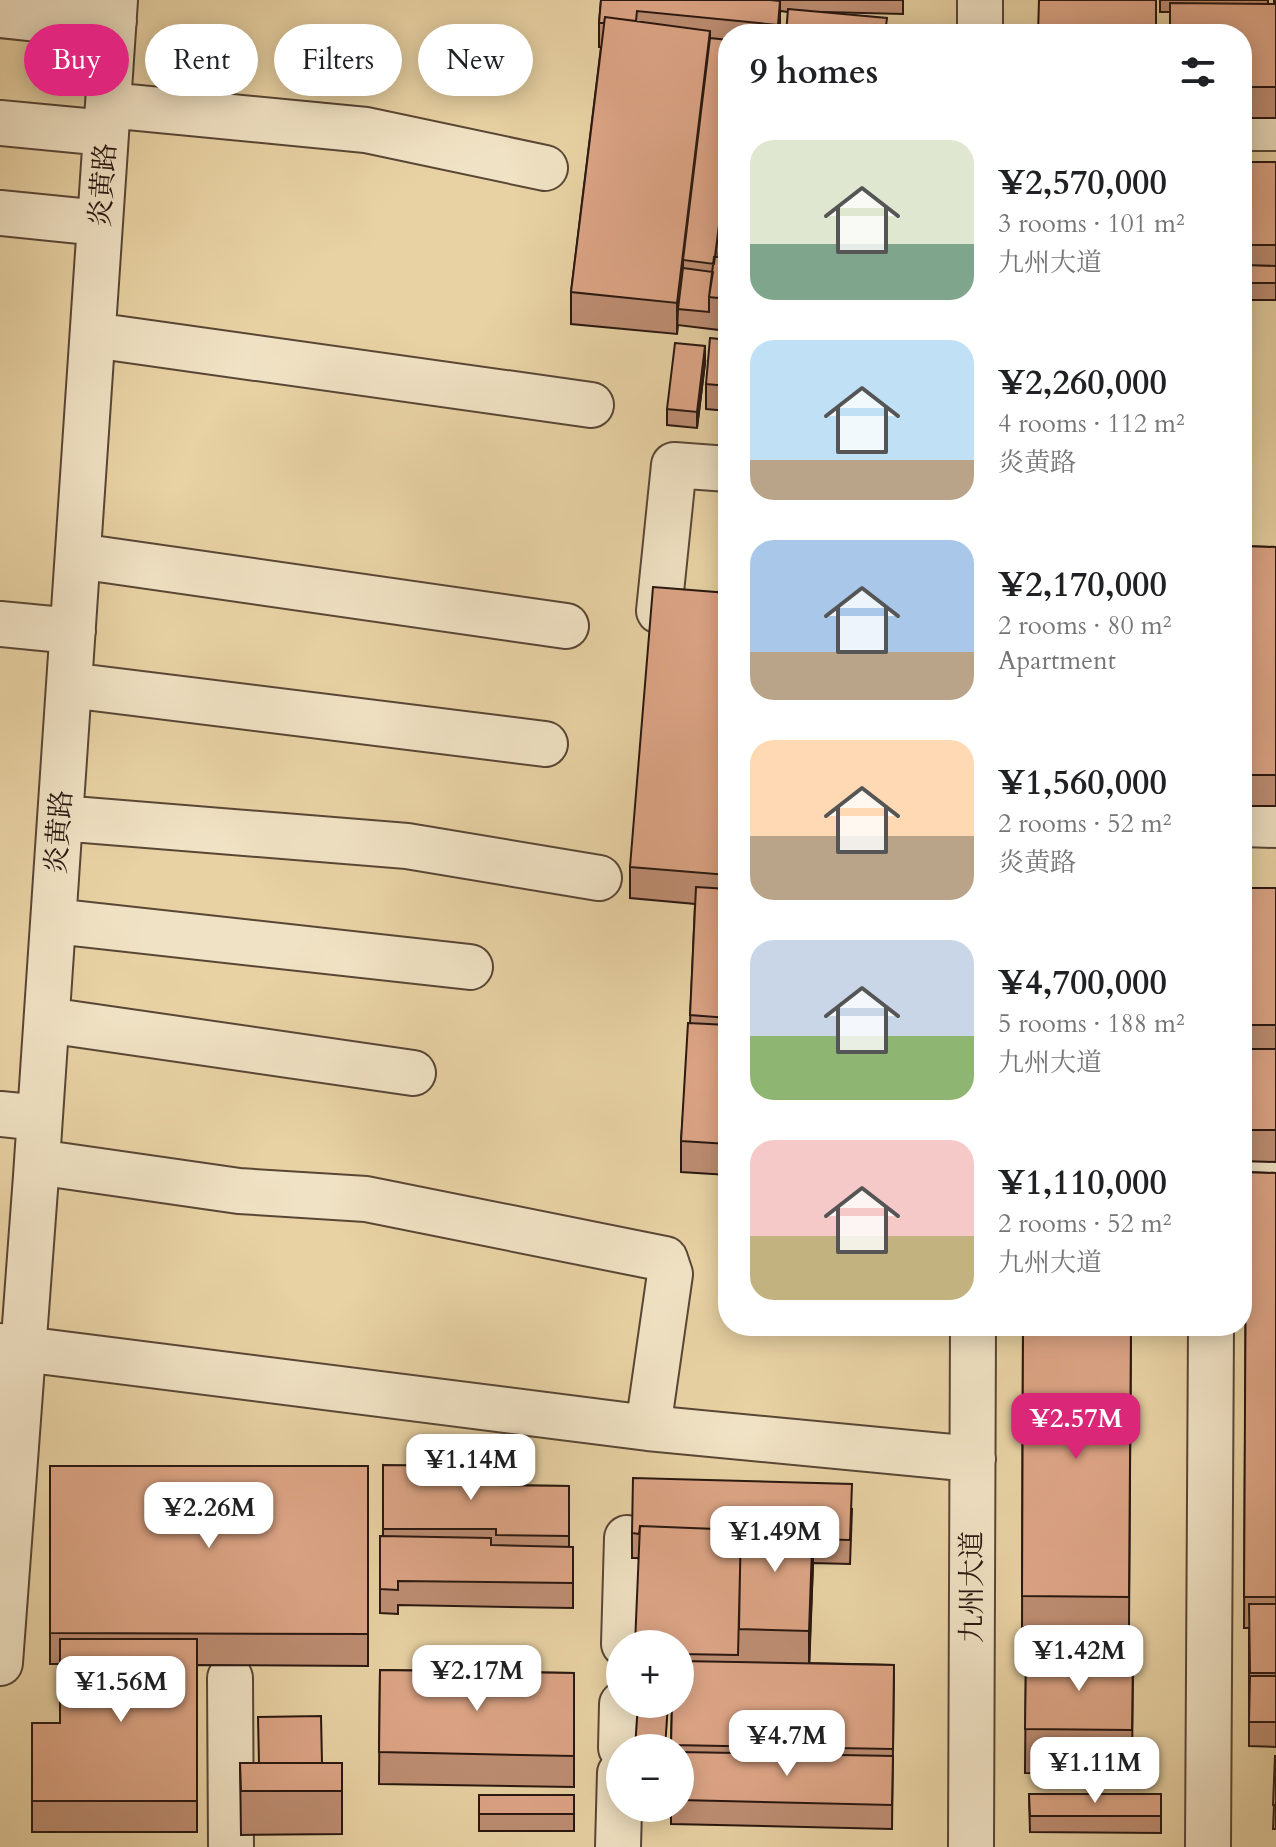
<!DOCTYPE html>
<meta charset="utf-8">
<style>
body{margin:0;font-family:Cardo,"Noto Serif SC",serif;background:#f6f6f6;color:#202124;height:100vh;display:flex;flex-direction:column;font-size:30px;white-space:nowrap}
*{box-sizing:border-box;margin:0}
p{font-size:26px;color:#757577}
.icon{flex:none;width:44px;height:44px;fill:none;stroke:currentColor;stroke-width:2;stroke-linecap:round;stroke-linejoin:round}
.map{position:relative;flex:1;overflow:hidden}
.sheet{position:absolute;left:718px;top:24px;width:534px;height:1312px;display:flex;flex-direction:column;background:#fff;border-radius:32px;box-shadow:0 4px 20px #0003}
.sheet>*{flex:none}
.top-card{position:absolute;left:24px;top:24px;width:574px;height:72px;display:flex;gap:16px}
.tools{position:absolute;left:606px;top:1630px;display:grid;gap:16px}
.tools a{display:grid;place-items:center;width:88px;height:88px;border-radius:50%;background:#fff;box-shadow:0 4px 20px #0003;font-size:40px}
.price{position:absolute;translate:-50% -68px;padding:0 18px;border-radius:16px;background:#fff;color:#222;font-size:26px;line-height:52px;filter:drop-shadow(0 2px 4px #0008)}
.price::after{content:'';position:absolute;left:50%;top:48px;width:24px;height:18px;margin-left:-12px;background:inherit;clip-path:polygon(0 0,100% 0,50% 100%)}
.price.current{background:#db2777;color:#fff}
ul{padding:0;list-style:none}
li{display:flex;align-items:center;gap:24px;height:200px;padding:0 32px}
li span{display:grid;place-items:center;flex:none;width:224px;height:160px;border-radius:24px;color:#555}
li>.icon{margin-inline-start:auto}
span .icon{width:96px;height:96px;fill:#fffc;stroke-width:1}
li b{font-size:34px}
h2{display:flex;justify-content:space-between;align-items:center;height:96px;padding:0 32px;font-size:34px}
.tag{padding:0 28px;border-radius:36px;background:#fff;box-shadow:0 4px 20px #0003;font-size:28px;line-height:72px}
.tag.current{background:#db2777;color:#fff}
.map>svg:first-child{display:block}
.lines{fill:none;stroke-linecap:round;stroke-linejoin:round}
.minor-casing{stroke:#594635;stroke-width:48}
.minor{stroke:#f0e2c4;stroke-width:44}
.wall{fill:#be8e73;stroke:#291710;stroke-width:2}
.shaded-wall{fill:#9b745e;stroke:#291710;stroke-width:2}
.building{fill:#dda586;stroke:#291710;stroke-width:2}
.labels{text-anchor:middle;dominant-baseline:central;stroke-width:6;stroke-linejoin:round;paint-order:stroke}
.street-label{font-size:28px;fill:#291710;stroke:#f0e2c4}
</style>
<div class="map">
<svg width="1276" height="1847" viewBox="0 0 1276 1847">
<rect width="100%" height="100%" fill="#e8d2a4"/>
<filter id="stains"><feTurbulence type="fractalNoise" baseFrequency=".0025" numOctaves="4"/><feColorMatrix values="0 0 0 0 .2 0 0 0 0 .09 0 0 0 0 .02 0 0 0 .5 -.17"/></filter>
<radialGradient id="worn" r=".72"><stop offset=".6" stop-color="#630" stop-opacity="0"/><stop offset="1" stop-color="#630" stop-opacity=".3"/></radialGradient>
<g class="lines">
<defs>
<path id="minor" d="M0,15L57,21H114
M980,34V0
M108,105L366,130L545,168
M0,123L106,133
M1242,128H1276
M0,213L100,223
M93,335L591,405
M78,556L566,626
M659,611L674,465L728,469
M0,624L73,631
M69,685L545,744
M60,818L407,846L599,878
M1242,824L1276,825
M54,921L470,967
M47,1020L413,1073
M0,1114L21,1116
M37,1162L239,1191L366,1199L665,1259L670,1274L648,1428
M1242,1167L1276,1168
M0,1346L648,1428L973,1459
M624,1644L627,1538
M0,1663L36,1176L115,0
M230,1678L231,1847
M621,1748L622,1704
M618,1847L620,1773
M971,1847L973,1326
M1208,1847L1211,1326"/>
</defs>
<use href="#minor" class="minor-casing"/>
<use href="#minor" class="minor"/>
</g>
<path class="wall" d="M601,0H903V14L823,12L887,34L788,12L780,11L779,34H728V180L718,257H724L728,223V331L678,325L677,334L571,324V292L601,47H599V23Z
M1160,0H1268V4H1274V0H1276V118H1242V34L1170,12H1160Z
M1242,162H1276V300H1244V277H1242Z
M728,340V411L706,409V384Z
M705,363L697,428L667,425V409Z
M1242,546L1276,547V806H1242Z
M728,593V1175L681,1172V1141L690,1023L695,904L630,898V867Z
M1242,888H1276V1162L1242,1161Z
M1242,1172L1276,1173V1747L1249,1746V1628H1244L1246,1254H1242Z
M1023,1326H1131L1129,1628L1022,1627Z
M383,1465L496,1485L569,1486V1547H573V1608L398,1605V1614L380,1613V1536H383Z
M50,1466H368V1666L197,1665V1832H32V1723H60V1664H50Z
M852,1509L850,1564L813,1563L809,1663L894,1665L892,1829L671,1824V1808H680V1748H671L672,1704H680V1644L638,1558H632V1533Z
M1026,1656L1133,1658L1132,1774L1025,1773Z
M380,1670L574,1673V1787L379,1784Z
M1276,1756V1829H1273Z
M240,1763H342V1834L241,1835Z
M1029,1794H1161V1833L1030,1832Z
M479,1795H574V1831H479Z"/>
<path class="shaded-wall" d="M780,1V25L779,34H778Z
M710,31V62L683,260V284L678,309L677,334V303Z
M728,156V181L713,298L714,264Z
M705,346V363L697,428V412Z
M813,1520V1563L809,1674V1631Z"/>
<path class="building" d="M601,0H770L780,1L778,25L637,11L636,21L605,17L604,23H599Z
M1039,0H1156V34H1038Z
M1170,3L1276,4V87H1242V34H1170Z
M788,9L887,18L885,34H786Z
M605,17L710,31L677,303L571,292Z
M750,32L769,34H749Z
M710,38L728,40V156L714,264L683,260Z
M1242,162H1276V245H1242Z
M728,223V299L709,297L714,257H724Z
M1244,265L1276,266V283H1244Z
M683,268L713,272L709,297V312L678,309Z
M1242,288H1243L1242,348Z
M710,338L728,340V386L706,384Z
M675,343L705,346L697,412L667,409Z
M1242,546L1276,547V775H1242Z
M653,587L728,593V875L630,867Z
M696,887L728,889V1018L690,1015Z
M1242,888H1276V1025H1242Z
M688,1023L728,1025V1144L681,1141Z
M1242,1049H1276V1130H1242Z
M1242,1172L1276,1173V1597H1244L1246,1222H1242Z
M1023,1326H1131L1129,1597L1022,1596Z
M383,1465L496,1466L495,1485L569,1486V1536L496,1535V1529H383Z
M50,1466H368V1634L50,1633Z
M633,1478L852,1484L850,1540L813,1539V1520L741,1517V1530L640,1526L639,1534L632,1533Z
M741,1517L813,1520L809,1631L739,1629Z
M640,1526L741,1530L738,1655L680,1654V1644H635Z
M380,1536L491,1538V1545L573,1547V1583L398,1581V1590L380,1589Z
M1249,1604H1276V1673H1250Z
M60,1639H197V1801H32V1723H60Z
M1026,1656L1133,1658L1132,1730L1025,1729Z
M680,1661L894,1665L893,1749L671,1745L672,1704H680Z
M380,1670L574,1673V1756L379,1752Z
M1250,1676H1276V1722H1249Z
M638,1704H668L665,1748H635Z
M321,1716L322,1763H259L258,1717Z
M680,1752L893,1756L892,1805L680,1800Z
M1275,1756H1276V1805H1273Z
M240,1763H342V1791H241Z
M1029,1794H1161V1816H1030Z
M479,1795H574V1814H479Z"/>
<g class="labels">
<g class="street-label">
<text transform="translate(103 185) rotate(-86)">炎黄路</text>
<text transform="translate(59 832) rotate(-86)">炎黄路</text>
<text transform="translate(972 1587) rotate(-90)">九州大道</text>
</g>
</g>
<rect width="100%" height="100%" filter="url(#stains)"/>
<rect width="100%" height="100%" fill="url(#worn)"/>
</svg>
<div class="tools">
<a>+</a>
<a>−</a>
</div>
<b class="price current" style="left:1076px;top:1461px">¥2.57M</b>
<b class="price" style="left:471px;top:1502px">¥1.14M</b>
<b class="price" style="left:209px;top:1550px">¥2.26M</b>
<b class="price" style="left:775px;top:1574px">¥1.49M</b>
<b class="price" style="left:1079px;top:1693px">¥1.42M</b>
<b class="price" style="left:477px;top:1713px">¥2.17M</b>
<b class="price" style="left:121px;top:1724px">¥1.56M</b>
<b class="price" style="left:787px;top:1778px">¥4.7M</b>
<b class="price" style="left:1095px;top:1805px">¥1.11M</b>
<div class="top-card">
<a class="tag current">Buy</a>
<a class="tag">Rent</a>
<a class="tag">Filters</a>
<a class="tag">New</a>
</div>
<section class="sheet">
<h2>9 homes<svg class="icon" aria-label="filters" viewBox="0 0 24 24"><path d="M4 7h16M4 17h16"/><circle cx="9" cy="7" r="2"/><circle cx="15" cy="17" r="2"/></svg></h2>
<ul>
<li><span style="background:linear-gradient(#dfe7d0 65%,#7fa58c 0)"><svg class="icon" aria-label="home" viewBox="0 0 24 24"><path d="M3 11l9-7 9 7M6 9v11h12V9"/></svg></span><div><b>¥2,570,000</b><p>3 rooms · 101 m²</p><p>九州大道</p></div></li>
<li><span style="background:linear-gradient(#bfe0f5 75%,#b9a48a 0)"><svg class="icon" aria-label="home" viewBox="0 0 24 24"><path d="M3 11l9-7 9 7M6 9v11h12V9"/></svg></span><div><b>¥2,260,000</b><p>4 rooms · 112 m²</p><p>炎黄路</p></div></li>
<li><span style="background:linear-gradient(#a9c7e8 70%,#b9a48a 0)"><svg class="icon" aria-label="home" viewBox="0 0 24 24"><path d="M3 11l9-7 9 7M6 9v11h12V9"/></svg></span><div><b>¥2,170,000</b><p>2 rooms · 80 m²</p><p>Apartment</p></div></li>
<li><span style="background:linear-gradient(#ffd9b3 60%,#b9a48a 0)"><svg class="icon" aria-label="home" viewBox="0 0 24 24"><path d="M3 11l9-7 9 7M6 9v11h12V9"/></svg></span><div><b>¥1,560,000</b><p>2 rooms · 52 m²</p><p>炎黄路</p></div></li>
<li><span style="background:linear-gradient(#c9d6e8 60%,#8fb573 0)"><svg class="icon" aria-label="home" viewBox="0 0 24 24"><path d="M3 11l9-7 9 7M6 9v11h12V9"/></svg></span><div><b>¥4,700,000</b><p>5 rooms · 188 m²</p><p>九州大道</p></div></li>
<li><span style="background:linear-gradient(#f6c9c9 60%,#c2b280 0)"><svg class="icon" aria-label="home" viewBox="0 0 24 24"><path d="M3 11l9-7 9 7M6 9v11h12V9"/></svg></span><div><b>¥1,110,000</b><p>2 rooms · 52 m²</p><p>九州大道</p></div></li>
</ul>
</section>
</div>
